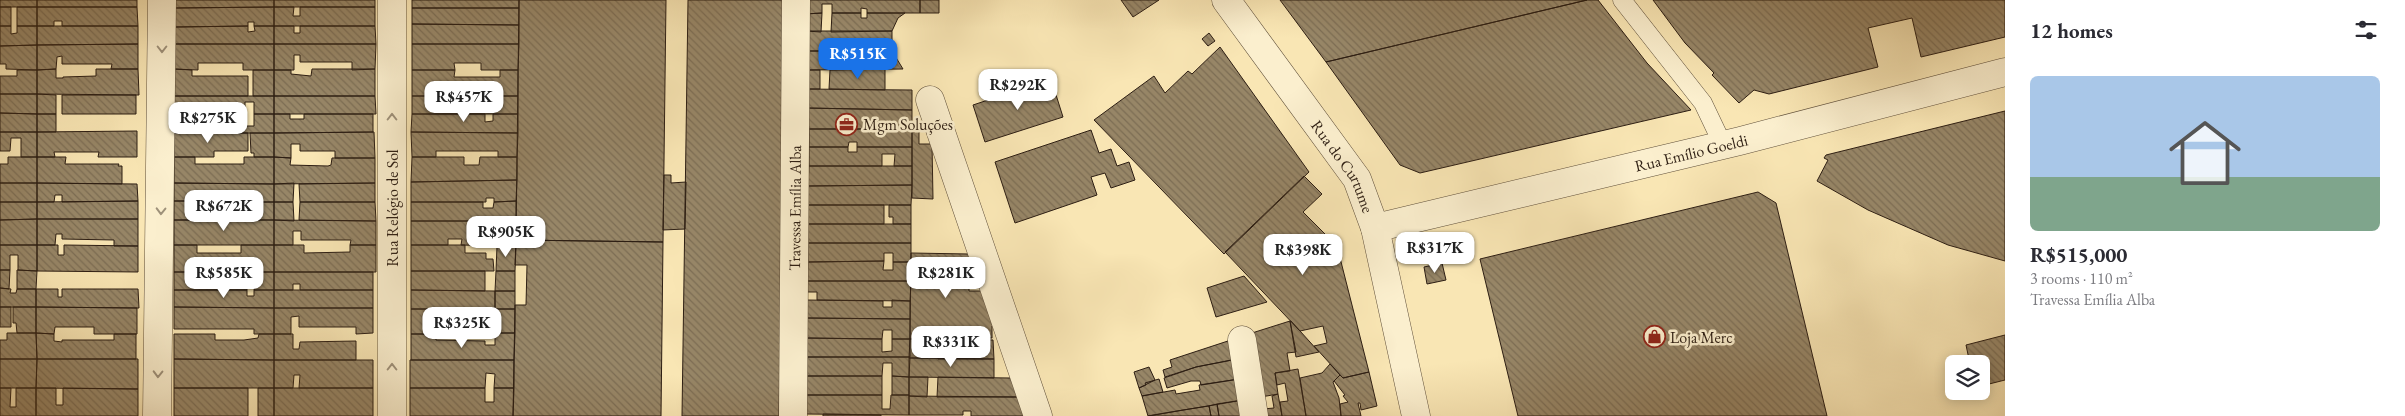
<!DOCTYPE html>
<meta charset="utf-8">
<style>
body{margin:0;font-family:"EB Garamond",serif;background:#f7f7f7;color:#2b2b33;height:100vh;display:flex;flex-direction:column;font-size:19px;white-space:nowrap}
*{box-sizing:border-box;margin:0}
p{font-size:16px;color:#7c7c81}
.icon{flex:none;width:28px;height:28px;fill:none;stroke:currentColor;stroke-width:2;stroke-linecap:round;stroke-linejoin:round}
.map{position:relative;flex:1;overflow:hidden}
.drawer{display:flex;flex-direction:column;background:#fff;width:400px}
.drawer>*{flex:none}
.buttons{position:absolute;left:1945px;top:355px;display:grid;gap:10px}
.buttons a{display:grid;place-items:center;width:45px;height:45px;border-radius:8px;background:#fff;box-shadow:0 2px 12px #0003;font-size:25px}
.price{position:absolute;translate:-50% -42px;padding:0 11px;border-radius:10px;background:#fff;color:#222;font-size:16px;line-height:32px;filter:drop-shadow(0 1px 2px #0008)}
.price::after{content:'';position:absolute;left:50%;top:30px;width:15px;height:11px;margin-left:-8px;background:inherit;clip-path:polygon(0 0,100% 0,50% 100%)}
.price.selected{background:#1a73e8;color:#fff}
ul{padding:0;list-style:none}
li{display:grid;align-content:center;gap:10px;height:265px;padding:0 25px}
li span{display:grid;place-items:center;height:155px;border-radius:8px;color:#555}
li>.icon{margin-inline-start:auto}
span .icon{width:90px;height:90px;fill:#fffc;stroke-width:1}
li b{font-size:21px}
h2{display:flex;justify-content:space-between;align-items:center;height:60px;padding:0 25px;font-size:21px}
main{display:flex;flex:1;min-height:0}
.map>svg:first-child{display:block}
.building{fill:url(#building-back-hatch);stroke:#2d1e13}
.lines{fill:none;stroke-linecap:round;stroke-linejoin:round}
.service-casing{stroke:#60503b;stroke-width:19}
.minor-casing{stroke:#60503b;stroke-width:29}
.service{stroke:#fbefce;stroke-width:18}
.minor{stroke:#fbefce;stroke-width:28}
.oneway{stroke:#9e917a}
.labels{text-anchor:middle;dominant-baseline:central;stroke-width:5;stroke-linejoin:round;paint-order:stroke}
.poi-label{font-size:16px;fill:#2d1e13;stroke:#fbefce;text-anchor:start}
.street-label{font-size:16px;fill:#2d1e13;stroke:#fbefce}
</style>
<main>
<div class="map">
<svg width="2005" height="416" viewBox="0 0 2005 416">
<defs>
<pattern id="building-back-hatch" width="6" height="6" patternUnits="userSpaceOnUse" patternTransform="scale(1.25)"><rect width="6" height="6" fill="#978667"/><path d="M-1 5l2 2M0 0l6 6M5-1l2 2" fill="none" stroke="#7c6d54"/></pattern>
</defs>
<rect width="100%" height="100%" fill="#f9e6b4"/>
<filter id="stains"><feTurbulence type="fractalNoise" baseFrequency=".004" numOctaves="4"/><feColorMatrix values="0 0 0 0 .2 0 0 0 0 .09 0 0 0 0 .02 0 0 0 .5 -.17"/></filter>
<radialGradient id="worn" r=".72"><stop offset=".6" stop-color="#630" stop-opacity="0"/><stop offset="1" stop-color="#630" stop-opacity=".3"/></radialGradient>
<path class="building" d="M0,0H37V7H0Z
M37,0H137V7H37Z
M175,0H274V7L175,8Z
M274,0H375V7H274Z
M412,0H519V8H412Z
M519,0H666L663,242L516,240Z
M688,0H787L779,416H682Z
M805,0H920V13H867V9L861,8V13H832V4H822V13L805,14Z
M920,0H939V13H920Z
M1121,0H1159L1133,17Z
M1280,0H1587L1326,62Z
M1587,0H1598L1647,63L1691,110L1420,173L1400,165L1326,62Z
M1653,0H2005V37L1921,57L1912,18L1868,28L1878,67L1769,94L1754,90L1739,103L1712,75L1714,73L1685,43Z
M0,7H11V26H0Z
M17,7H37V26H17Z
M37,7H137L138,26H62V21H54V26H37Z
M274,7H294L293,16H300V7H375V26H274Z
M274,7V26H254V22H248V26L175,27V8Z
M412,8H519V25L412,24Z
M822,13L821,32L805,31V14Z
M832,13H861V18H867V13H905L898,18L892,31L831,32Z
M412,24L519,25V44H412Z
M0,26H11V34L17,33V26H37V45L0,46Z
M37,26H138V44L37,45Z
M248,26V32L255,31L254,26H274V44H175V27Z
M274,26H294V33H300V26H375L376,44H274Z
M805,31H892V51H831V42H822L821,51H804Z
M1209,33L1215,41L1208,46L1202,39Z
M138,44V69H111L112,64H62V56L57,57L56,69L37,70V45Z
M175,44H274V70H243V63H198V70L174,69Z
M274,44H376L375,69L352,70V62H300V55H294V70H274Z
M412,44H519L518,70H481V63H454L455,70H412Z
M37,45V70L6,69V64H0V46Z
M1220,47L1309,172L1224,254L1094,120L1154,76L1165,93L1188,71L1192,74Z
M804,51H892L903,69L804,70Z
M56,69V78H63V77L96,76V69H138L139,95L37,94V70Z
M174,69L192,70V76H248V96H174Z
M312,69H375V96H274V70H291V74L311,76Z
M885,69V90L829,89L830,70Z
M17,70H37V94H0V76H17Z
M253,70H274V96H253Z
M412,70H455L454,77H500V70H518V96H412Z
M804,70H820V89H804Z
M1051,79L1063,117L985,142L973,105Z
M804,89L912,90V110L806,108Z
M0,94H37V114L0,113Z
M37,94L56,95V114H37Z
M62,95H136V114H62Z
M174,96H274V114H254V102H245V114H174Z
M274,96H375L376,114H274Z
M412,96H518V114H412Z
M806,108L912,110V129H809Z
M2005,111V261L1948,245L1868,210L1817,181L1828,160L1824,158L1826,155Z
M0,113L37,114V132H0Z
M37,114H56V132H37Z
M174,114H245V126H254V114H274V133H174Z
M274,114H290V119H304V114H373V132L274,133Z
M412,114H485V122L493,121V114H518V133L411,132Z
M919,128V144H932L933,199L912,198V129Z
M809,129H912V147H857V142H849L848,147H809Z
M1091,130L1099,153L1111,149L1117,166L1129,162L1135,180L1111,188L1105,173L1091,177L1097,195L1015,223L995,162Z
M137,131V157H98L99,152H54L55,157H37V132Z
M0,132H37V157H21V138H11L10,151H0Z
M374,132L375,158H335V151H300V144H291V158L274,157V133Z
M411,132L518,133L517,157H498V151H436V157H412Z
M174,133H248V151H214V157H174Z
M250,133H274V157H254V153H251Z
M809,147H848V152H857V147H912V166H894L895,154H882V166H809Z
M8,157H37V183H0V164H8Z
M37,157H66L65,164H119L118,166H122V184L37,183Z
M174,157H195V164H244V157H274V184L174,183Z
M274,157L291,158L290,165L328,166L331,165L332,158H375V183L274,184Z
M412,157H464V165H479L480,157H517V180L411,182Z
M809,166H912V185L808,186Z
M664,175H671V183L686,182L685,229L663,230Z
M1304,176L1322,194L1303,212L1337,246L1369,372L1343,378L1314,346L1327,343L1323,326L1300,331L1225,252Z
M517,180L516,201L494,202V198H486V202H411V182Z
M0,183H37V202H0Z
M37,183L137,184L138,201L62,202V195H55L54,202H37Z
M174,183L274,184V202H252V195H248L249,201H174Z
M294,183L293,202H274V184Z
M375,183V202H300L299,184Z
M912,185L911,205H808V186Z
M1758,192L1776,203L1827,416H1518L1480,259Z
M138,201V219H37V202Z
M174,201H249L248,220H174Z
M516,201V221H411V202H483V208H493L494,202Z
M0,202H37V219L0,220Z
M254,202H274V220H254Z
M274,202H293L294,221L274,220Z
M300,202H375L376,221L299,220Z
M808,205H884V224H808Z
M889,205H911V224H893V217H889Z
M37,219V245H0V220Z
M37,219H138V246H114V240L62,239V234H56L55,245H37Z
M174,220H274V245H174Z
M274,220L376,221V245H350L351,240H301V231H293V245H274Z
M411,221H516V246L461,245L462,239H448V245H411Z
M808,224H911V243H808Z
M516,240L663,242L661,416H513L515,305H526L527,265H515Z
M808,243H911V262H893V253H884V261L808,262Z
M0,245H37V271L18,270V255H10V270H0Z
M37,245H58V255H64V245L138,246V272L37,271Z
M174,245H197V253H241V245H274V272H174Z
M274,245H304V253L350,252V245H376V272H274Z
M411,245H465V253H486V259H493L494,271H411Z
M497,246H516L515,271H496Z
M1463,249L1465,259L1454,262L1452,252Z
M911,253L969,254V291H983L994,326H992V338L910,339Z
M884,261L883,270H893V262H911V281H807L808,262Z
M1442,263L1446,280L1427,284L1424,267Z
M0,270H10L9,289L0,288Z
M17,270L37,271L36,289H17Z
M411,271H485V291L411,290Z
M496,271H515V291H495Z
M174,272H274V290H254L255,283H247V290H174Z
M274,272H373V290H300V284H293V290H274Z
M1244,276L1267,302L1216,317L1207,288Z
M807,281H911L910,301L817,300V292H807Z
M0,288L11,289L10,293H16L17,289H36V307H0Z
M36,289H58V297H62V289H138L139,308L36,307Z
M174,290H247V296H254V290H274V308L174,307Z
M274,290H373V308H274Z
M411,290L495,291V309H411Z
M495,291H515V309H495Z
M807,300L883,301V307H892V300L910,301V319L807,318Z
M0,307H11V327H0Z
M13,307H36V333H17L16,323H13Z
M36,307L137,308V334H94V327H55L54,334L36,333Z
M174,307L274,308V334H254V329H174Z
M274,308H373V333L356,334V327H299V316L291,317V334H274Z
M411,309H515V333H495V319H485V327L440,328L439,334H411Z
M807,318L910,319V339H892V330H883L882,339L806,338Z
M1290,321H1291L1319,352L1296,357Z
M1290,321L1296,352L1287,353L1290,371L1275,373L1278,394L1261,397L1252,333Z
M7,333H36L37,359H0V340H7Z
M36,333L54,334V341L62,342V340H114V334H136V359H37Z
M495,333H515L514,360H411V334H436V340L485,341V345H495Z
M174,334H215V340H244L258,338L259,334H274V360L174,359Z
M274,334H293V349H299L300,342L356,341V360H274Z
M2005,335V380L1981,386V364H1970L1966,345Z
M806,338L882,339V352L892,351V339H910V357H806Z
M910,339L993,340L994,359H938V350H928V358H909Z
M1234,339L1237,359L1196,367L1165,377L1163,370L1172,367L1170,360Z
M806,357H910L909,377L892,376V363H883L882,376H806Z
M909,358L994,359V378L909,377Z
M0,359H37L36,388H0Z
M37,359H138V389L36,388Z
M174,359L274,360V388H174Z
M1237,359L1239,379L1201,385L1200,381H1191L1167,388L1164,378L1196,367Z
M274,360H373V388H299L300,375H294L293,388H274Z
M410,360H514V388H494L495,374L486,373L485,388H410Z
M1330,364L1340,375L1333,382L1339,398L1341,416H1306L1300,378L1322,373Z
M1149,367L1155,380L1139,388L1134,372Z
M1298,369L1306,416H1282L1280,402L1288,401L1285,383L1277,385L1275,373Z
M1369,372L1377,406L1361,410L1360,403H1358L1361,416H1341L1340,404L1348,402L1343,396L1345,395L1334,381L1340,375L1343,378Z
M806,376H882V395H806Z
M892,376L909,377V395H892Z
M909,377H928L927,397L909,396Z
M938,377L1011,378L1018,397H937Z
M1159,379L1163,392L1142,396L1139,388L1146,385L1145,383Z
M1239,379L1243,400L1148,416L1142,396L1175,390L1176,394L1200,390L1199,385Z
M0,388H11L10,407H16V388H36V416H0Z
M36,388H56V405H63V388L138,389V416H36Z
M174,388H248V416H174Z
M258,388H274V416H258Z
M274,388H373V416H274Z
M410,388H485V402H494V388H514L513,416H410Z
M1278,394L1282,416H1264L1263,409L1274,408L1272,396Z
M806,395H882V409H890L891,395H909V415L806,414Z
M909,396L1018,397L1024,416H971V411H963V415H909Z
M1243,400L1245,416H1219L1217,404Z
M1217,404L1219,416H1211L1209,406Z
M1209,406L1211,416H1148L1183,410Z
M823,414L881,415V416H823Z"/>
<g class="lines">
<defs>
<path id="service" d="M1622,0L1703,103L1723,145"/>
<g id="minor">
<path d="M392,0V416"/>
<path id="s1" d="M1226,0L1357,179L1375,228L1416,416"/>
<path d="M930,100L1038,416"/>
<path id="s2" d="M1375,228L1740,141L2005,72"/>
<path d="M1242,340L1254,416"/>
<path d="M157,416L162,0"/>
<path id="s3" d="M793,416L796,0"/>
</g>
</defs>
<use href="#service" class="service-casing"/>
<use href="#minor" class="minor-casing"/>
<use href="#service" class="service"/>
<use href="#minor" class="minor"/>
</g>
<defs><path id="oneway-chevron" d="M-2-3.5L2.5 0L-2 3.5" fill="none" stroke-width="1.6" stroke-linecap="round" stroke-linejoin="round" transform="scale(1.25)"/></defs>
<g class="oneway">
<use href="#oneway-chevron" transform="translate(162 49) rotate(90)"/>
<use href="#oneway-chevron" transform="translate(392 117) rotate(-90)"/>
<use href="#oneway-chevron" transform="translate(161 211) rotate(91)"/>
<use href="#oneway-chevron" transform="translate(392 367) rotate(-90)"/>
<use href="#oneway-chevron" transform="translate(158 374) rotate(91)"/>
</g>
<defs>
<symbol id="office-ring" viewBox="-11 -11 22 22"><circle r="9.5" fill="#fbefce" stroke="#8f2418" stroke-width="1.5"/><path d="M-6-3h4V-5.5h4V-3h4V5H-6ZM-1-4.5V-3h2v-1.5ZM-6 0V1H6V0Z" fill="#8f2418"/></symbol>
<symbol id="shop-ring" viewBox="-11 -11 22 22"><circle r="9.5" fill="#fbefce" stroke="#8f2418" stroke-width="1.5"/><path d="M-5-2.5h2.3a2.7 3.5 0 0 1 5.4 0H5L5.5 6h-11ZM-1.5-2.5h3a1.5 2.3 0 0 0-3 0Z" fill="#8f2418"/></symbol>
</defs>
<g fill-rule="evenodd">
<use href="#office-ring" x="834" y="112" width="25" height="25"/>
<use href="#shop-ring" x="1642" y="324" width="25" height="25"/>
</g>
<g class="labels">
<g class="poi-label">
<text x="863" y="124">Mgm Soluções</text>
<text x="1670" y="337">Loja Merc</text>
</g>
<g class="street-label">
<text stroke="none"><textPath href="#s2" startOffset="325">Rua Emílio Goeldi</textPath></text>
<text stroke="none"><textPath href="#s1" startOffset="204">Rua do Curtume</textPath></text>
<text transform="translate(392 208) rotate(-90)">Rua Relógio de Sol</text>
<text stroke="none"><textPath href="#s3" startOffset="208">Travessa Emília Alba</textPath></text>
</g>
</g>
<rect width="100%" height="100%" filter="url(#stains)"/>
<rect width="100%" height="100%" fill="url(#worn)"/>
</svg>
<div class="buttons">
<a><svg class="icon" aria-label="layers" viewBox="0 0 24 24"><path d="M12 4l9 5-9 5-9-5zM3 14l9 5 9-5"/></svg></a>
</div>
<b class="price selected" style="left:858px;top:80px">R$515K</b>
<b class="price" style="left:1018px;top:111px">R$292K</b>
<b class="price" style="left:464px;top:123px">R$457K</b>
<b class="price" style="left:208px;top:144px">R$275K</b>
<b class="price" style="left:224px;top:232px">R$672K</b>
<b class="price" style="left:506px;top:258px">R$905K</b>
<b class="price" style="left:1435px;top:274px">R$317K</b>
<b class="price" style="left:1303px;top:276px">R$398K</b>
<b class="price" style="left:224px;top:299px">R$585K</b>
<b class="price" style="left:946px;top:299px">R$281K</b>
<b class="price" style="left:462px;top:349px">R$325K</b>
<b class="price" style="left:951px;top:368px">R$331K</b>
</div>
<section class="drawer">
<h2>12 homes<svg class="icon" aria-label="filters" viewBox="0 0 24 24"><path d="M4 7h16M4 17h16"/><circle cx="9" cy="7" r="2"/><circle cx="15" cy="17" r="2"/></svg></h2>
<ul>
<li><span style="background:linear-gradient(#a9c7e8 65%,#7fa58c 0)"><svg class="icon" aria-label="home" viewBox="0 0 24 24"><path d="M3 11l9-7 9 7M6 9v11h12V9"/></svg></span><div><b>R$515,000</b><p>3 rooms · 110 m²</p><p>Travessa Emília Alba</p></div></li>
</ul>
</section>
</main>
